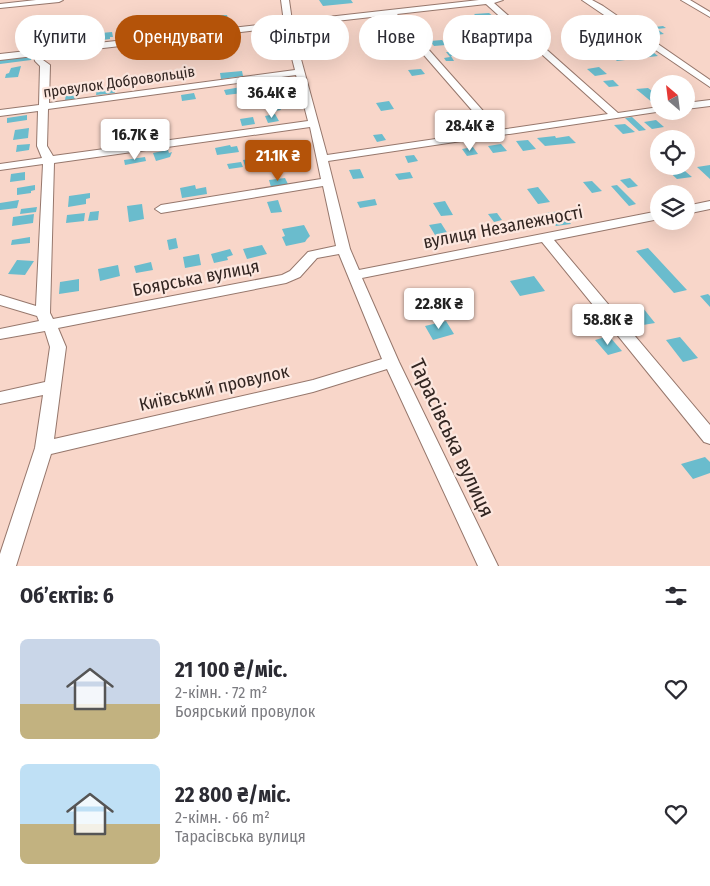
<!DOCTYPE html>
<html lang="uk">
<meta charset="utf-8">
<style>
body{margin:0;font-family:"Fira Sans Condensed",sans-serif;background:#f7f7f7;color:#2b2b33;height:100vh;display:flex;flex-direction:column;font-size:19px;white-space:nowrap}
*{box-sizing:border-box;margin:0}
p{font-size:16px;color:#7c7c81}
.icon{flex:none;width:28px;height:28px;fill:none;stroke:currentColor;stroke-width:2;stroke-linecap:round;stroke-linejoin:round}
.map{position:relative;height:566px;overflow:hidden}
.side{display:flex;flex-direction:column;background:#fff;flex:1}
.side>*{flex:none}
.guide{position:absolute;left:15px;top:15px;width:680px;height:45px;display:flex;gap:10px}
.needle{width:32px;rotate:332deg}
.buttons{position:absolute;left:650px;top:75px;display:grid;gap:10px}
.buttons a{display:grid;place-items:center;width:45px;height:45px;border-radius:50%;background:#fff;box-shadow:0 5px 20px #0002;font-size:25px}
.price{position:absolute;translate:-50% -42px;padding:0 11px;border-radius:5px;background:#fff;color:#222;font-size:16px;line-height:32px;filter:drop-shadow(0 1px 2px #0008)}
.price::after{content:'';position:absolute;left:50%;top:30px;width:15px;height:11px;margin-left:-8px;background:inherit;clip-path:polygon(0 0,100% 0,50% 100%)}
.price.active{background:#b45309;color:#fff}
ul{padding:0;list-style:none}
li{display:flex;align-items:center;gap:15px;height:125px;padding:0 20px}
li span{display:grid;place-items:center;flex:none;width:140px;height:100px;border-radius:8px;color:#555}
li>.icon{margin-inline-start:auto}
span .icon{width:60px;height:60px;fill:#fffc;stroke-width:1}
li b{font-size:21px}
h2{display:flex;justify-content:space-between;align-items:center;height:60px;padding:0 20px;font-size:21px}
.pill{padding:0 18px;border-radius:22px;background:#fff;box-shadow:0 5px 20px #0002;font-size:18px;line-height:45px}
.pill.active{background:#b45309;color:#fff}
.map>svg:first-child{display:block}
.building{fill:#6abccd}
.lines{fill:none;stroke-linecap:round;stroke-linejoin:round}
.minor-casing{stroke:#96776c;stroke-width:2}
.minor{fill:#fff;fill-rule:evenodd}
.labels{text-anchor:middle;dominant-baseline:central;stroke-width:4.5;stroke-linejoin:round;paint-order:stroke}
.far-street-label{font-size:15px;fill:#332622;stroke:#fce7df}
.street-label{font-size:18px;fill:#332622;stroke:#fce7df}
.near-street-label{font-size:21px;fill:#332622;stroke:#fce7df}
</style>
<div class="map">
<svg width="710" height="566" viewBox="0 0 710 566">
<rect width="100%" height="100%" fill="#f8d6c9"/>
<path class="building" d="M319,0H351L353,3L323,6Z
M489,13L494,17L478,18L474,14Z
M221,15H227L228,19L212,21L210,16Z
M388,17L390,20L377,21L379,23L372,24L369,19Z
M186,18H195L198,19L199,23L196,24V26L188,27Z
M663,26L666,28L657,29L664,34L656,35L646,28Z
M112,32L113,37H110V39L102,40L101,33Z
M213,38L215,47L204,48L202,39Z
M442,40L446,45L434,46L430,41Z
M171,43L174,48L160,50L159,45Z
M408,49L411,53L393,55L390,51Z
M649,49L658,56L617,61L608,53Z
M446,52H453L457,56H451L454,61H446L444,58L450,57Z
M32,56L31,60L0,64V60Z
M21,66L18,77L5,78L6,74L9,73L11,68Z
M599,67L607,74L595,76L587,69Z
M421,69L425,74L412,76L408,70Z
M242,71L243,76L221,79L220,73Z
M613,80L619,86L609,87L603,81Z
M267,81L269,86L256,88L254,83Z
M115,87V93L96,95L97,89Z
M241,87L243,93L226,95L224,90Z
M648,88L659,96V103H653L636,89Z
M77,93V99L65,100L66,94Z
M194,93L196,99L182,101L181,95Z
M272,93L274,99L261,101L259,94Z
M389,101L394,109L381,111L376,103Z
M278,103L281,110L269,112L266,105Z
M275,114L279,121L268,123L265,116Z
M27,115V120L7,123V118Z
M253,117L255,124L242,126L240,119Z
M632,117L646,130L639,131L625,118Z
M656,120L664,127L652,129L644,122Z
M625,124L635,132L623,134L614,125Z
M29,128L28,138L13,140L15,130Z
M382,134L386,140L377,142L373,135Z
M555,136L556,138L569,136L576,143L545,146L537,138Z
M528,140L536,149L523,151L516,141Z
M30,144L29,150L16,152L17,145Z
M501,144L507,151L493,153L488,146Z
M230,145L231,147L237,146L239,152L217,155L215,148Z
M473,147L478,154L467,156L462,149Z
M168,150L169,153L172,152L170,157L156,161L153,153Z
M295,152L298,158L245,166L243,160Z
M414,155L418,161L408,163L405,156Z
M145,157L146,161L125,165L124,160Z
M241,162L243,167L229,169L227,164Z
M710,165V179L697,167Z
M679,166L692,177L677,179L664,167Z
M360,169L364,178L353,179L349,170Z
M25,172V180L10,182L11,174Z
M410,172L413,178L399,180L395,174Z
M285,178L288,184L271,187L269,180Z
M630,178L638,186L628,188L620,180Z
M592,181L602,191L592,193L583,182Z
M35,185V190L31,191V193L17,195V188Z
M195,185L196,189L206,187L207,194L182,198L180,188Z
M617,185L636,204L629,206L611,186Z
M538,187L550,202L538,204L527,189Z
M90,193V198L86,199V204L68,207L69,196Z
M375,199L377,205L360,208L357,202Z
M19,200L17,208L0,210V203Z
M278,200L282,212L271,213L267,202Z
M445,201L453,215L441,216L433,203Z
M142,204L144,219L129,222L127,206Z
M37,207L36,212L20,214L21,209Z
M99,211L98,220L88,221L90,212Z
M561,211L571,224L556,226L546,213Z
M85,213L84,221L66,223L67,215Z
M497,213L502,220L494,222L488,214Z
M34,214L33,223L12,226L13,217Z
M525,219L531,226L520,227L515,220Z
M441,223L453,242L441,245L429,225Z
M304,225L310,236L307,239L305,242L286,246L282,237L285,236L282,229Z
M30,237V243L11,245L12,240Z
M176,238L178,248L169,250L167,240Z
M262,245L267,254L247,259L243,249Z
M648,248L687,290L674,293L636,251Z
M230,249L233,255L227,257L228,260L214,263L211,254Z
M199,254L201,265L185,268L183,257Z
M17,260L34,261L25,275L8,274Z
M151,262L153,270L136,273L134,266Z
M118,265L120,276L100,281L98,269Z
M534,276L545,291L520,296L510,281Z
M79,279V291L59,294L60,282Z
M708,294L710,296V307L700,296Z
M643,308L655,323L643,325L632,311Z
M446,321L454,334L433,340L425,326Z
M609,336L622,351L608,355L595,340Z
M680,337L698,358L683,362L666,340Z
M705,457L710,462V473L693,479L681,464Z"/>
<g class="lines">
<defs>
<path id="minor" d="M36,0H63L59,2L0,8V4Z
M281,0H289L292,21L479,0H503L494,3L618,113L659,107V111H663L328,161L350,249L359,270L659,211V219L554,240L710,425V444L704,442L542,242L362,278L399,362L498,566H478L387,369L313,392L51,454L16,566H0V554L35,448L43,395L0,404V392L45,382L50,347L45,331L0,339V329L39,321L37,316L0,305V295L36,306L43,164L0,170V164L42,158L37,146L38,111L0,116V110L39,105L40,66L35,61L34,56L0,60V54L284,22ZM486,4L608,114L500,130L397,14ZM389,15L490,131L327,155L292,26ZM284,27L295,70L49,103L50,65L43,60V55ZM296,75L308,121L53,156L47,146L48,109ZM310,127L321,179L161,205L155,209L161,213L323,186L336,246L308,252L290,271L282,275L53,319L50,313L54,163ZM339,254L382,359L313,380L54,439L66,347L58,328L286,283L300,277L317,258Z
M582,0H592L603,6L710,80V87Z
M681,0H690L710,12V17Z
M710,100V106L686,109V103Z
M710,201V209L686,214V206Z"/>
</defs>
<use href="#minor" class="minor-casing"/>
<use href="#minor" class="minor"/>
</g>
<g class="labels">
<g class="far-street-label">
<text transform="translate(119 82) rotate(-8)">провулок Добровольців</text>
</g>
<g class="street-label">
<text transform="translate(503 227) rotate(-11)">вулиця Незалежності</text>
<text transform="translate(196 278) rotate(-11)">Боярська вулиця</text>
<text transform="translate(214 388) rotate(-13)">Київський провулок</text>
</g>
<g class="near-street-label">
<text transform="translate(452 438) rotate(65)">Тарасівська вулиця</text>
</g>
</g>
</svg>
<div class="buttons">
<a><svg class="needle" viewBox="-14 -14 28 28"><path d="M0-13l5 13h-10z" fill="#e53935"/><path d="M0 13l5-13h-10z" fill="#7c7c81"/></svg></a>
<a><svg class="icon" aria-label="locate" viewBox="0 0 24 24"><circle cx="12" cy="12" r="6"/><path d="M12 2v4M12 18v4M2 12h4M18 12h4"/></svg></a>
<a><svg class="icon" aria-label="layers" viewBox="0 0 24 24"><path d="M12 4l9 5-9 5-9-5zM3 14l9 5 9-5"/></svg></a>
</div>
<b class="price" style="left:272px;top:119px">36.4K ₴</b>
<b class="price" style="left:470px;top:152px">28.4K ₴</b>
<b class="price" style="left:135px;top:161px">16.7K ₴</b>
<b class="price active" style="left:278px;top:182px">21.1K ₴</b>
<b class="price" style="left:439px;top:330px">22.8K ₴</b>
<b class="price" style="left:608px;top:346px">58.8K ₴</b>
<div class="guide">
<a class="pill">Купити</a>
<a class="pill active">Орендувати</a>
<a class="pill">Фільтри</a>
<a class="pill">Нове</a>
<a class="pill">Квартира</a>
<a class="pill">Будинок</a>
</div>
</div>
<section class="side">
<h2>Об’єктів: 6<svg class="icon" aria-label="filters" viewBox="0 0 24 24"><path d="M4 7h16M4 17h16"/><circle cx="9" cy="7" r="2"/><circle cx="15" cy="17" r="2"/></svg></h2>
<ul>
<li><span style="background:linear-gradient(#c9d6e8 65%,#c2b280 0)"><svg class="icon" aria-label="home" viewBox="0 0 24 24"><path d="M3 11l9-7 9 7M6 9v11h12V9"/></svg></span><div><b>21 100 ₴/міс.</b><p>2-кімн. · 72 m²</p><p>Боярський провулок</p></div><svg class="icon" aria-label="heart" viewBox="0 0 24 24"><path d="M12 20l-8-8c-3-5 5-10 8-4 3-6 11-1 8 4z"/></svg></li>
<li><span style="background:linear-gradient(#bfe0f5 60%,#c2b280 0)"><svg class="icon" aria-label="home" viewBox="0 0 24 24"><path d="M3 11l9-7 9 7M6 9v11h12V9"/></svg></span><div><b>22 800 ₴/міс.</b><p>2-кімн. · 66 m²</p><p>Тарасівська вулиця</p></div><svg class="icon" aria-label="heart" viewBox="0 0 24 24"><path d="M12 20l-8-8c-3-5 5-10 8-4 3-6 11-1 8 4z"/></svg></li>
</ul>
</section>
